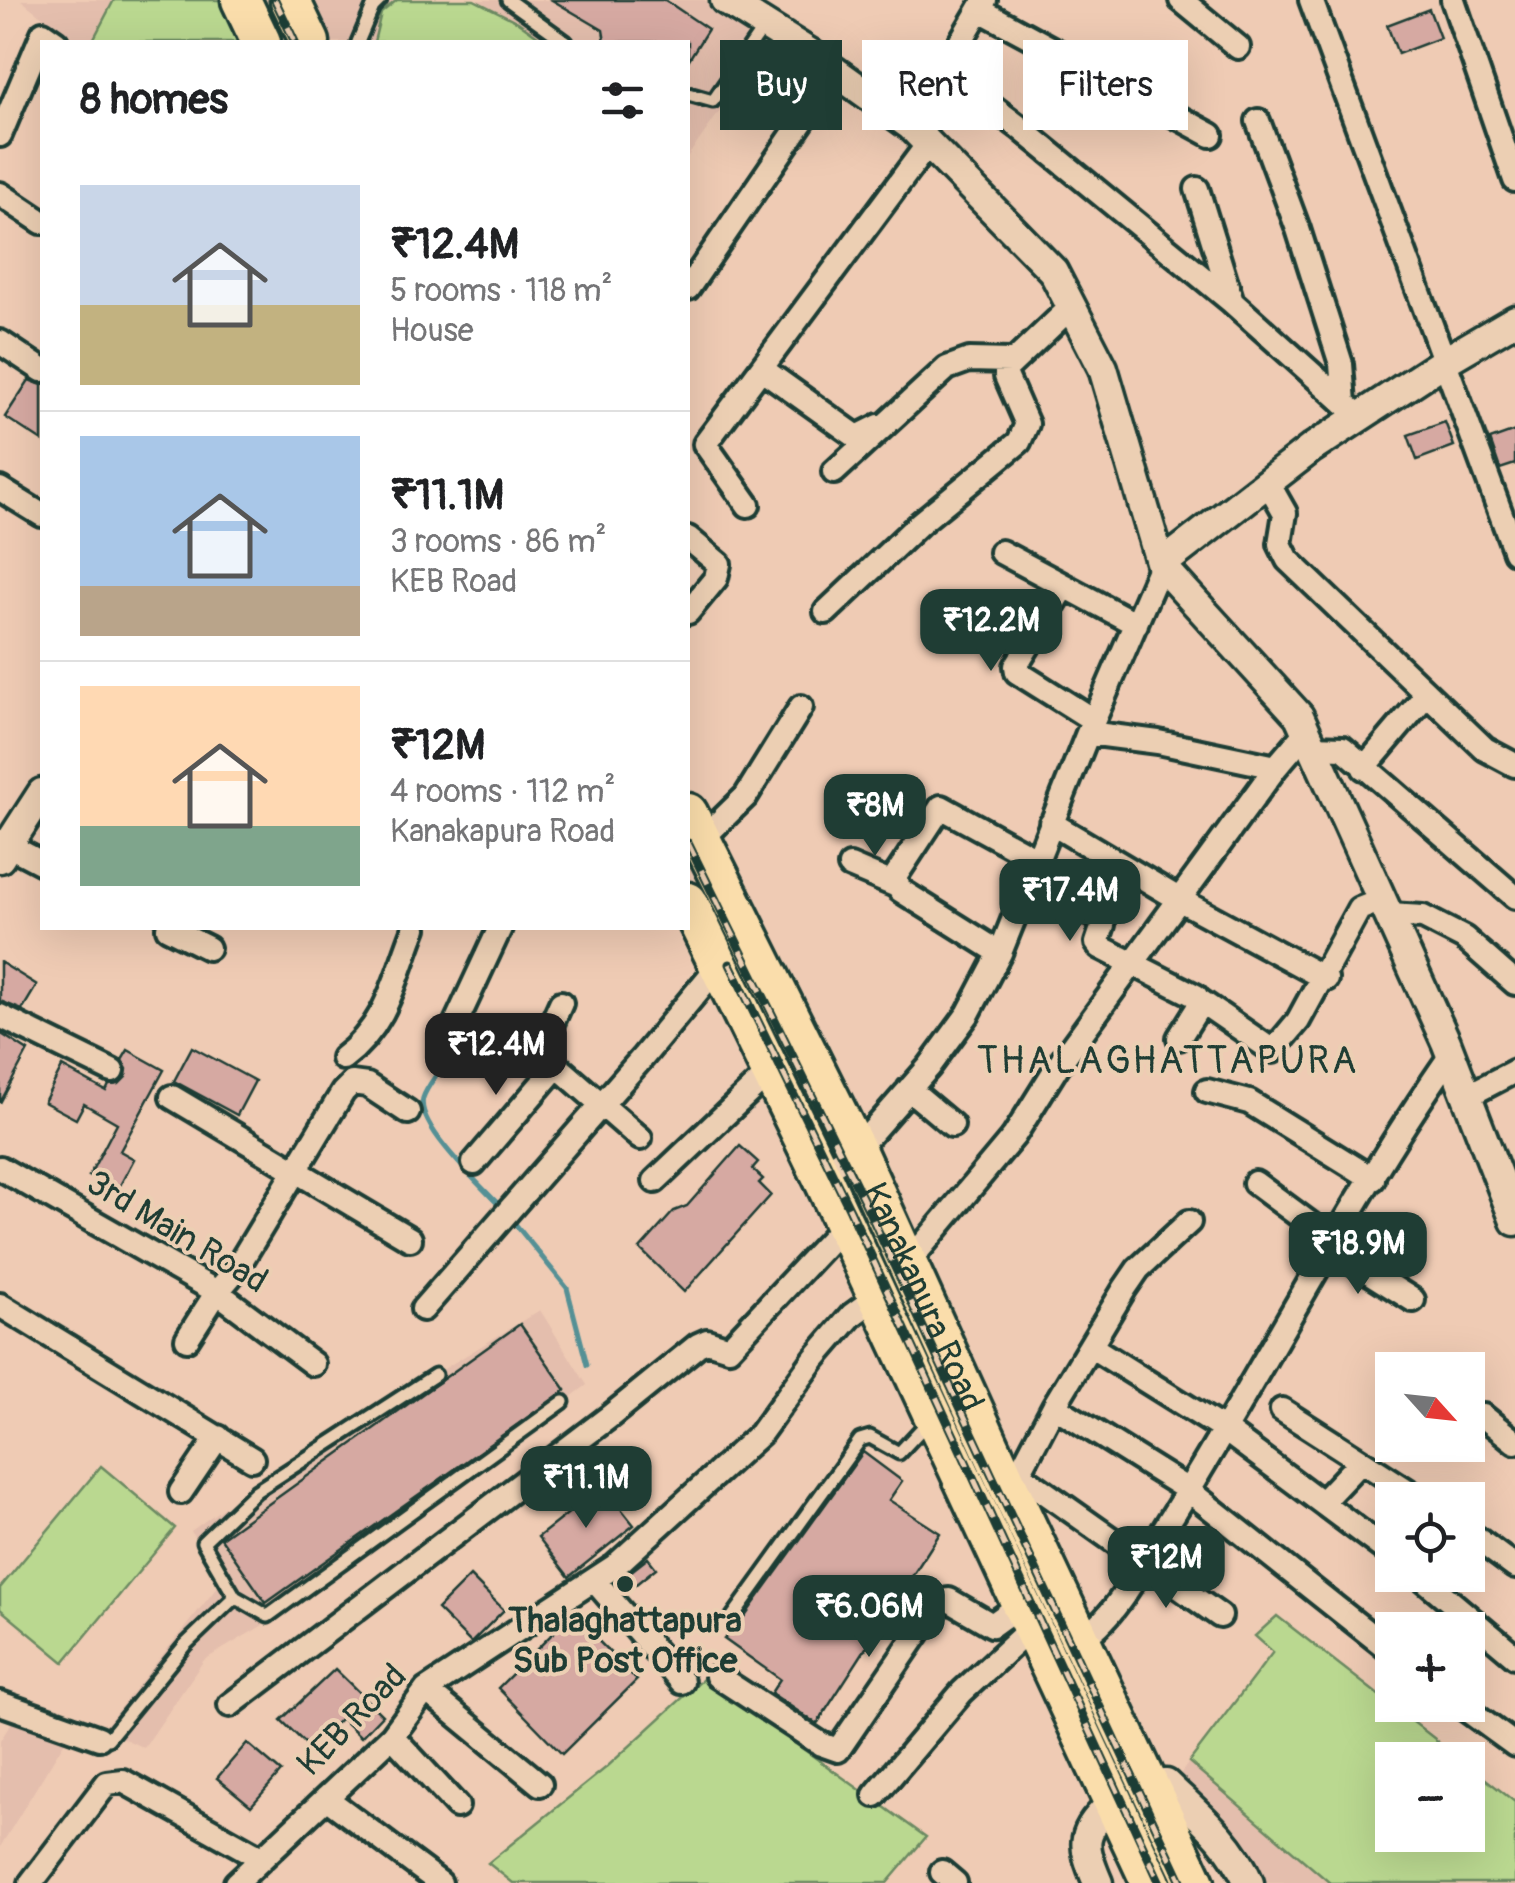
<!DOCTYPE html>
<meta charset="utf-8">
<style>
body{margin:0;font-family:Pangolin,sans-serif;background:#f2f2f2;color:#202124;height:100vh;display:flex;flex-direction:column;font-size:38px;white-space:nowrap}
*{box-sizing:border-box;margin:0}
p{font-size:32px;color:#757577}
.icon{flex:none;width:55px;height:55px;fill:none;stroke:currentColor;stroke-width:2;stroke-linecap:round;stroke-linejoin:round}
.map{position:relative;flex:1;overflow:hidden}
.drawer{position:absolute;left:40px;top:40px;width:650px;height:890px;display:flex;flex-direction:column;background:#fff;border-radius:0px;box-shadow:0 10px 40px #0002}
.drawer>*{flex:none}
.top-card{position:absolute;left:720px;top:40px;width:645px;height:90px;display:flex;gap:20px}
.needle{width:65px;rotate:117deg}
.tools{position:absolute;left:1375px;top:1352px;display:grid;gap:20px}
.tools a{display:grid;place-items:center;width:110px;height:110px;border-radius:0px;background:#fff;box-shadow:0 10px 40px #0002;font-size:50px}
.price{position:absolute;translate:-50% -85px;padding:0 22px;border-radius:20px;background:#1f3d34;color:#fff;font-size:32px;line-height:65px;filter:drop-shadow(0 2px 5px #0008)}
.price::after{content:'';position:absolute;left:50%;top:60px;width:30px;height:22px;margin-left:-15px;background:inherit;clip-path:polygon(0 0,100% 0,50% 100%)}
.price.active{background:#222;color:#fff}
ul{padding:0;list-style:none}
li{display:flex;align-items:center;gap:30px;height:250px;padding:0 40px}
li+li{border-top:2px solid #e0e0e0}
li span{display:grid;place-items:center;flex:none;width:280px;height:200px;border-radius:0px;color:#555}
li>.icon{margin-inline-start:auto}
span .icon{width:120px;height:120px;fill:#fffc;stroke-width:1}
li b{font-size:42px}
h2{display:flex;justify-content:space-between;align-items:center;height:120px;padding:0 40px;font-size:42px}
.chip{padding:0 35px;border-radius:0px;background:#fff;box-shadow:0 10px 40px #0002;font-size:35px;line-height:90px}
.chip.active{background:#1f3d34;color:#fff}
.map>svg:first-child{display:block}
.built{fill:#e4bead}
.green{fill:#bad890;stroke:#6c8a62;stroke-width:2.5}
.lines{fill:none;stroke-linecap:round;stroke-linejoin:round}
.stream{stroke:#549095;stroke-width:5}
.building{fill:#d6a9a2;stroke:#1f3d34;stroke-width:2.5}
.service-casing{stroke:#1f3d34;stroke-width:19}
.minor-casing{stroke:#1f3d34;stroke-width:30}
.tertiary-casing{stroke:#1f3d34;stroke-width:35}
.trunk-casing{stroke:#1f3d34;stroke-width:45}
.service{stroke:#eccfb3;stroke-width:11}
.minor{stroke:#eccfb3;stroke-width:22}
.tertiary{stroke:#eccfb3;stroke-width:28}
.trunk{stroke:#faddab;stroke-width:38}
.rail-casing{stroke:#1f3d34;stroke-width:9}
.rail{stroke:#eccfb3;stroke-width:5;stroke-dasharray:15;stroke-linecap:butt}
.poi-dot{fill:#1f3d34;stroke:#eccfb3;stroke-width:4}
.labels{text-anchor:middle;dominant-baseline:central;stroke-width:8;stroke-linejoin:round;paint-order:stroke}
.street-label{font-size:35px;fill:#1f3d34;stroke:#eccfb3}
.poi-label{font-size:35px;font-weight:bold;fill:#1f3d34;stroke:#eccfb3}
.neighbourhood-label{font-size:38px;letter-spacing:2.5px;fill:#1f3d34;stroke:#eccfb3}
</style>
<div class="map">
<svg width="1515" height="1883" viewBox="0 0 1515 1883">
<rect width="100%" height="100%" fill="#efcbb4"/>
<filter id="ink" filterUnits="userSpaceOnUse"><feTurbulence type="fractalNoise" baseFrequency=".01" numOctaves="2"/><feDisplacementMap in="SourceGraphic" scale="20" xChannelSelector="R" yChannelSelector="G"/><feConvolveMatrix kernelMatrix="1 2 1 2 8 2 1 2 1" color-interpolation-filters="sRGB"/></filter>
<g filter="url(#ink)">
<path class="built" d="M21,0H114L92,42H74Z
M316,0H704L770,41L688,156V42H324L308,10Z
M540,1310L587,1385L270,1621L204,1660L144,1748L103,1729L219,1585L191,1531L259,1482Z
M13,1720L68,1736L0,1847V1741Z
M1189,1762L1330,1883H1257L1176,1780Z"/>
<path class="green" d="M114,0H221L240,42H92Z
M397,0H474L518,22L546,42H374L381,13Z
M101,1466L175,1528L64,1662L0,1609V1588Z
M1277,1616L1462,1760H1392V1835H1468V1765L1515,1802V1883H1330L1189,1762L1273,1652L1255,1636Z
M704,1678L926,1837L887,1883H513L488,1863L608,1766Z"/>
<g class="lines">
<path class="stream" d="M444,1063C438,1074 427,1086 423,1098C415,1125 483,1188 502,1208
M512,1220L567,1288L587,1365"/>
</g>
<path class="building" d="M552,0H665L708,29L688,61V42H605L603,30Z
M1429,9L1440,38L1398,54L1387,25Z
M29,380L42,385V441L5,417Z
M1445,422L1454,446L1417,460L1408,435Z
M1515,431V464L1500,469L1490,440Z
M0,962L37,985L22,1010L0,1001Z
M0,1033L28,1051L0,1103Z
M192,1047L255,1081L237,1115L174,1081Z
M128,1050L164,1070L120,1151L134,1159L117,1191L89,1176L117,1123L84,1104L76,1119L44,1102L62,1067L106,1091L109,1085L119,1084L126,1077L127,1069L122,1060Z
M740,1146L758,1162L752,1169L763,1179L759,1183L771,1195L684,1292L640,1249L674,1211L687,1206Z
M520,1324L566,1390L266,1603L221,1538Z
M863,1452L902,1481L889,1500L940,1533L817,1724L771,1693L780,1679L724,1639L739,1624Z
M603,1486L634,1525L569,1577L538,1537Z
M648,1558L656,1568L625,1593L616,1583Z
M470,1576L504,1610L471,1643L437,1609Z
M572,1614L637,1680L562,1754L498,1688Z
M335,1669L382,1715L361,1737L341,1718L311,1749L281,1720Z
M247,1743L281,1772L251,1806L217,1778Z"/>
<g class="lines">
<defs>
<path id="service" d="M508,0L566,42
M358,42L373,7L380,0
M688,94L713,101L765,25
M235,1597L268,1616L563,1402
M731,1619L860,1440L870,1437L899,1453L927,1423
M100,1738L108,1739L185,1645L235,1597L203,1542L256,1491L435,1375"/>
<path id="minor" d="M1181,0L1238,47
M1311,0L1515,552
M1453,0L1515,180
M980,10L1211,135
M944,70L1019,127L1232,302L1360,417
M1258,121L1298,229L1341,364L1344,403
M911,126L985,0
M0,135L43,33L56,42
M1197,189L1232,302
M0,194L42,222
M688,288L836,72
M0,342L42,370
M762,369L857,437L879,426
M834,472L947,368L969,360L1011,361
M1268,483L1285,513L1280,544L1288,560L1485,749L1515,765
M0,489L42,515
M748,505L705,444L928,144
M688,538L719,564L716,578L688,612
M1001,552L1136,624
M1065,586L1016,666L1017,672L1093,720
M826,612L919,524L1019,442L1027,424L1006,376V369L1071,307
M1089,731L1161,565
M1313,747L1343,748L1515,897
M1364,768L1426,695
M1051,823L1182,901L1326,979
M701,840L746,796L801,707
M0,841L42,863
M850,866L895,885
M1028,880L1101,920L1103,925L1097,943L1100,947L1196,996L1199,1006L1179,1038
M1389,915L1423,917L1464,938L1515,983
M168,928L208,948
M1000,953L900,890L895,877L941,807L1036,859
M1199,1000L1273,1051L1298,1021L1359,909L1382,900
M561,1003L543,1043L548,1058L640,1138
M0,1016L112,1071
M452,1031L500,928
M343,1058C388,1024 395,978 415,928
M909,1089L952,1125
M1207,1091L1249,1102L1373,1179
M1467,1096L1515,1071
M172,1097L410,1239
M474,1163L557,1066
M0,1168L217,1292L313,1364
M820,1173L856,1150L929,1067L968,1014L1000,953L1088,733L1158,742L1276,767
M655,1181L770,1072
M1255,1183L1336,1243
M1332,1249L1413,1300
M907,1264L1014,1136L1057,1067L1276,767L1306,732
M0,1305L252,1459
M423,1309L643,1057L720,964
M187,1339L217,1292L235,1271L343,1092L352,1083L367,1085L408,1112
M1090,1346L1226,1431L1392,1555
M1054,1406L1188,1490L1392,1652
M1282,1410L1422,1500
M1483,1416L1515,1442
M1019,1474L1220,1616
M1010,1490L1054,1406L1125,1288L1138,1269L1189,1222
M181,1492L218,1437
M1322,1502L1361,1461
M1468,1532L1515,1567
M1419,1575L1515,1656
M594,1580L682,1682
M1080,1639C1116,1621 1149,1552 1171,1518C1267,1365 1348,1202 1451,1055
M717,1676L821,1744L838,1750L939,1602L949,1600L992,1625L1027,1600
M426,1690L540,1784
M0,1703L99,1738
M230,1705L609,1417L698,1345L707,1341L729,1348L844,1225
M1460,1705L1515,1745
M392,1736L457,1806
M875,1795L962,1692L1031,1628
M326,1798L440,1883
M942,1872L955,1883
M31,1883L107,1783L123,1781L261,1858
M236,1883L392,1736L426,1690L615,1566L760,1434L815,1358L852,1315L878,1296"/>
<path id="tertiary" d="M725,0L808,52L911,126L1053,271L1103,368L1161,565
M1515,320L1445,361L1312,448L1161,565L1299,716L1446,1042L1515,1221
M0,858L42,793
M1149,1786L1166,1784C1198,1815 1231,1841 1249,1883
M1098,1883C1080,1841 1081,1833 1114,1801"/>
<g id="trunk">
<path d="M241,0L261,42"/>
<path d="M290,0L310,42"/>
<path id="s1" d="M688,813L856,1150L1010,1490L1195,1883"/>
<path d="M688,902L824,1181L1151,1883"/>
</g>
</defs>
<use href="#service" class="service-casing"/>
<use href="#minor" class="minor-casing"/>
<use href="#tertiary" class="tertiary-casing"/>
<use href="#trunk" class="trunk-casing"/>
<use href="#service" class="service"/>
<use href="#minor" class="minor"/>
<use href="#tertiary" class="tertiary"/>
<use href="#trunk" class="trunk"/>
<defs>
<path id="rail" d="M275,0L295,42
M688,843L866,1205L1182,1883
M730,964L850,1210L1160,1883"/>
</defs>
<use href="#rail" class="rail-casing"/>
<use href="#rail" class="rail"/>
</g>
</g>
<circle class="poi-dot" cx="625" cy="1584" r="10"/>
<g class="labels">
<g class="street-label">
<text transform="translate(177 1232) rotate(31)">3rd Main Road</text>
<text stroke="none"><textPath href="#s1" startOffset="538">Kanakapura Road</textPath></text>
<text transform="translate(352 1720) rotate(-46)">KEB Road</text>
</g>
<g class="poi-label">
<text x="625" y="1621">Thalaghattapura<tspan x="625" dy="40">Sub Post Office</tspan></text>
</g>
<g class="neighbourhood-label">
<text x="1168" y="1061">THALAGHATTAPURA</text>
</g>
</g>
</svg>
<div class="tools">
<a><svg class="needle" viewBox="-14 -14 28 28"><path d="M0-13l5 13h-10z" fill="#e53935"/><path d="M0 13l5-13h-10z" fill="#757577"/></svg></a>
<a><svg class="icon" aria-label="locate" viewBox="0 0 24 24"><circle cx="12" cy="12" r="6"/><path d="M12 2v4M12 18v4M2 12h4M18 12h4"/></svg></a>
<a>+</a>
<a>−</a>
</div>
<b class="price" style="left:991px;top:674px">₹12.2M</b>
<b class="price" style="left:875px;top:859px">₹8M</b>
<b class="price" style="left:1070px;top:944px">₹17.4M</b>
<b class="price active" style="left:496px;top:1098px">₹12.4M</b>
<b class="price" style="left:1358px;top:1297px">₹18.9M</b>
<b class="price" style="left:586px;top:1531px">₹11.1M</b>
<b class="price" style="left:1166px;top:1611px">₹12M</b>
<b class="price" style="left:869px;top:1660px">₹6.06M</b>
<div class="top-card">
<a class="chip active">Buy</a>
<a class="chip">Rent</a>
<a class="chip">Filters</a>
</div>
<section class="drawer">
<h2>8 homes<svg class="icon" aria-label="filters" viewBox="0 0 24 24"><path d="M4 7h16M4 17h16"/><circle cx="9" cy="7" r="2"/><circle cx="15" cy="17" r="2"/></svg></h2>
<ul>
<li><span style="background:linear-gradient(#c9d6e8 60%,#c2b280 0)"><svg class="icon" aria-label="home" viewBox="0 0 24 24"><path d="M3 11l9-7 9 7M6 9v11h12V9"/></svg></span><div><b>₹12.4M</b><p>5 rooms · 118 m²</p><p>House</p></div></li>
<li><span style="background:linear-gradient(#a9c7e8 75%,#b9a48a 0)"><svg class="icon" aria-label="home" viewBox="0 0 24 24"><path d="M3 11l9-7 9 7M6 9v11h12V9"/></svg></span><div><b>₹11.1M</b><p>3 rooms · 86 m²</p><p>KEB Road</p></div></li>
<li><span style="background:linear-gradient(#ffd9b3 70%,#7fa58c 0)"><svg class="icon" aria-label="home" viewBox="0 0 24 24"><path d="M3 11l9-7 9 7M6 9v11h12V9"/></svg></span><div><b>₹12M</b><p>4 rooms · 112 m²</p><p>Kanakapura Road</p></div></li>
</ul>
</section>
</div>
